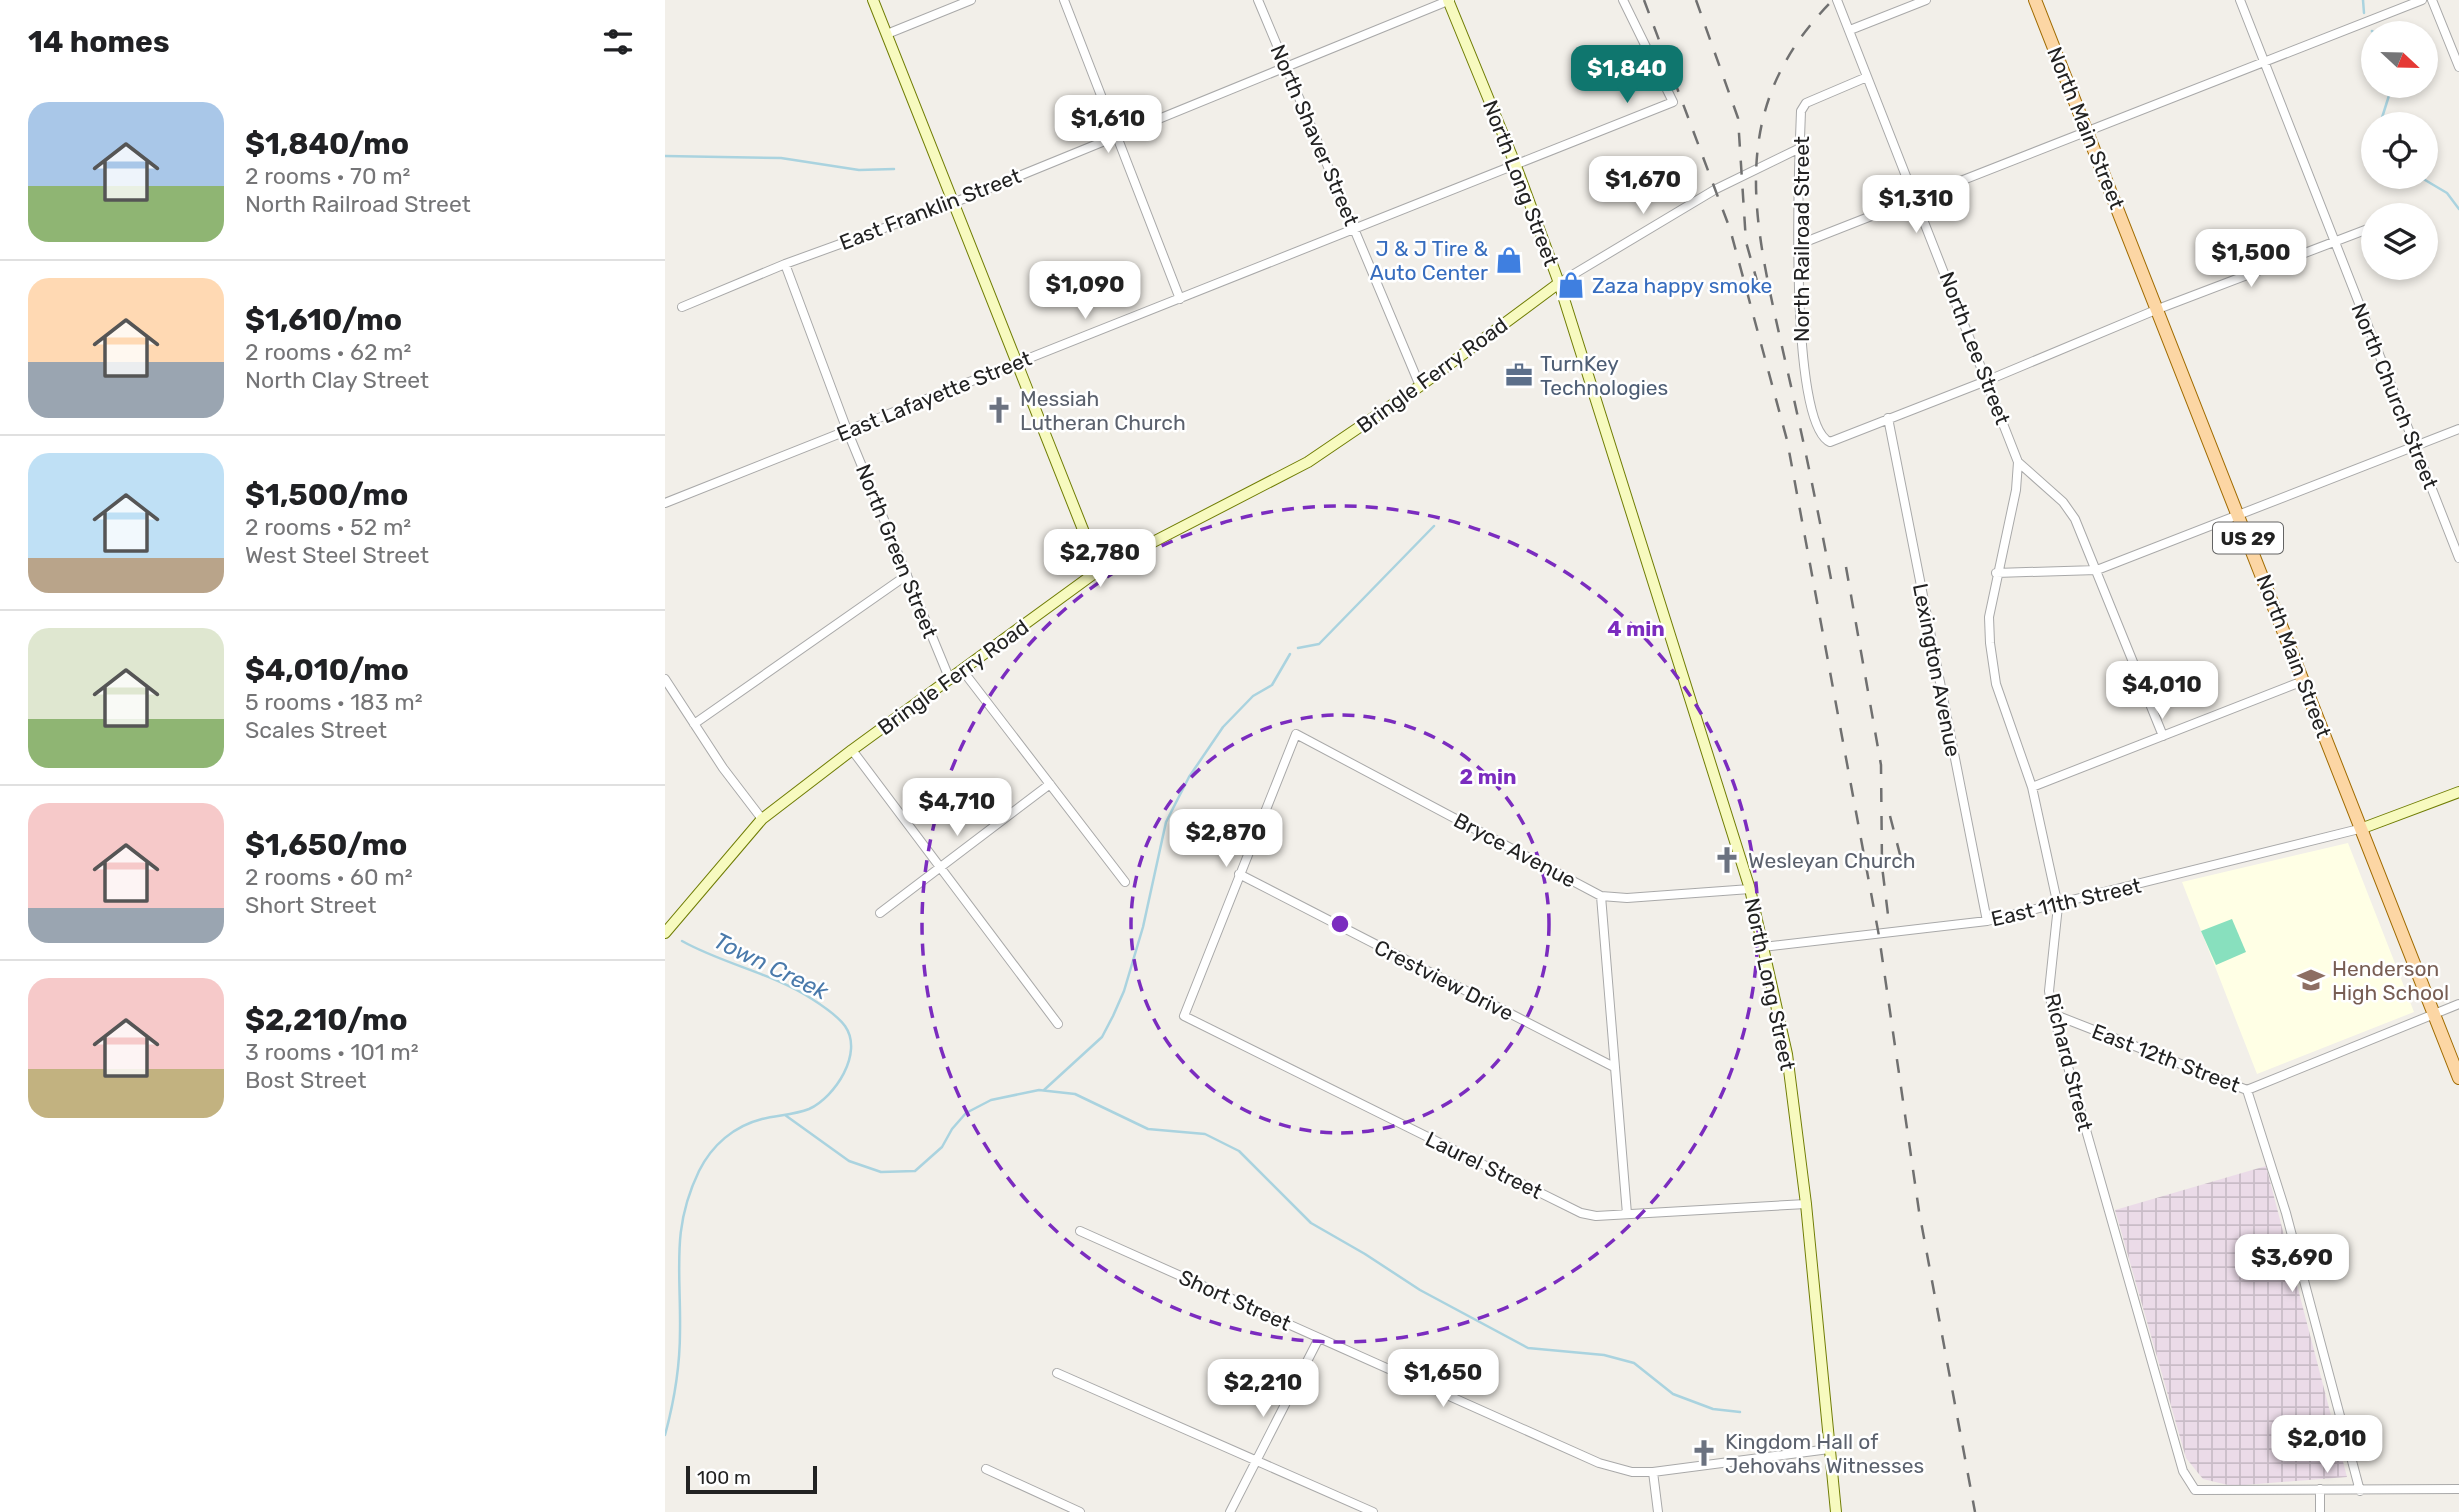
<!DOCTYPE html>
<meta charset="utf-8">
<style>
body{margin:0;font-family:Rubik,sans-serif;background:#f2f2f2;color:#202124;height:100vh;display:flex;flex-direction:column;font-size:26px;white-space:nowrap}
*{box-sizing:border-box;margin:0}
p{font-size:23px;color:#757577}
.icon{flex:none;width:38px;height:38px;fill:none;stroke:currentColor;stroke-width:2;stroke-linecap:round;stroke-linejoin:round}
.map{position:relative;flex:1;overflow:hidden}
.details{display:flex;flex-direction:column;background:#fff;width:665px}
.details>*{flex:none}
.needle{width:46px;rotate:112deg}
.tools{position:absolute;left:1696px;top:21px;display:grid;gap:14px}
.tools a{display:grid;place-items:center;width:77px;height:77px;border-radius:50%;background:#fff;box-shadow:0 4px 10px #0003;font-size:35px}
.scale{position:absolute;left:21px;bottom:18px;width:131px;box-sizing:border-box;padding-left:7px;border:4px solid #222;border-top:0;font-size:19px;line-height:24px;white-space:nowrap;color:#222;-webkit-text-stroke:5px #fff;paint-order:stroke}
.price{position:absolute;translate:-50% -60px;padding:0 16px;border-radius:14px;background:#fff;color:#222;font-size:23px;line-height:46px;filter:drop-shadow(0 2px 4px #0008)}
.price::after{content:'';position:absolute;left:50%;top:42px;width:21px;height:16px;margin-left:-10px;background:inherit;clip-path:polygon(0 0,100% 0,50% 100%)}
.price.current{background:#0f766e;color:#fff}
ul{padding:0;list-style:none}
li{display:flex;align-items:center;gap:21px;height:175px;padding:0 28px}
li+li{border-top:2px solid #e0e0e0}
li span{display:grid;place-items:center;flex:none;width:196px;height:140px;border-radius:21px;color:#555}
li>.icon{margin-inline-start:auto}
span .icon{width:84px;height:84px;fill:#fffc;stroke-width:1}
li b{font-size:30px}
h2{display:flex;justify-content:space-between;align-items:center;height:84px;padding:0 28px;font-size:30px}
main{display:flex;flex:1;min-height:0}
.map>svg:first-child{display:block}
.industrial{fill:url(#industrial-grid)}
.education{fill:#ffffe5}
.pitch{fill:#88e0be}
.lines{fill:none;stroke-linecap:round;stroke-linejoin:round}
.stream{stroke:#aad3df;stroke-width:2.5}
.street-casing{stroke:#a9a9a9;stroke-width:10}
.secondary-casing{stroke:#707d05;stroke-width:12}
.primary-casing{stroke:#a06b00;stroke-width:14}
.street{stroke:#fff;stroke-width:8}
.secondary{stroke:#f7fabf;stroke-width:10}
.primary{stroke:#fcd6a4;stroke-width:12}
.rail{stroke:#707070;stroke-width:2.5;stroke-dasharray:14 14;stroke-linecap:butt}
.ring{fill:none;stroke:#7b2cbf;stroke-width:3.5;stroke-dasharray:12 9}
.labels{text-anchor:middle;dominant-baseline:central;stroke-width:5;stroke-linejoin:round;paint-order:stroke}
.shield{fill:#fff;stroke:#646464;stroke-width:2}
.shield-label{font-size:19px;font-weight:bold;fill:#222}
.street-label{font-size:21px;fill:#222;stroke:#fff}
.shop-label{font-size:21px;fill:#366cbe;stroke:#fff;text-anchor:end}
.service-label{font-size:21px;fill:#4e5e75;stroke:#fff;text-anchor:start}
.worship-label{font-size:21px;fill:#5b616d;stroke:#fff;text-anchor:start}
.education-label{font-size:21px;fill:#785e54;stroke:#fff;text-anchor:start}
.water-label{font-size:23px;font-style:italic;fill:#4a7aab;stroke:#fff}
.centre{fill:#7b2cbf;stroke:#fff;stroke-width:3.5}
.ring-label{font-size:21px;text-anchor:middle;font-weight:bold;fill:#7b2cbf;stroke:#fff;stroke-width:5;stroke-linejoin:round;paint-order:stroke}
</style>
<main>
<section class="details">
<h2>14 homes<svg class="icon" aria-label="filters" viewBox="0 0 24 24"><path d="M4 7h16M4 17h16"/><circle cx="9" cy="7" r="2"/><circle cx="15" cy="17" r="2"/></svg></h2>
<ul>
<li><span style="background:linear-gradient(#a9c7e8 60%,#8fb573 0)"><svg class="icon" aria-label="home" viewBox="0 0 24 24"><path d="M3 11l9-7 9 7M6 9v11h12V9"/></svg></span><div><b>$1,840/mo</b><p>2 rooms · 70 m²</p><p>North Railroad Street</p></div></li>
<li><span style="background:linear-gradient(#ffd9b3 60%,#9aa5b1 0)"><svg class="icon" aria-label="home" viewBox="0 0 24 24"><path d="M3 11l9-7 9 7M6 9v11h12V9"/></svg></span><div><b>$1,610/mo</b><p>2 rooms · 62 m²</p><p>North Clay Street</p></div></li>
<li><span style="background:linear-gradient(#bfe0f5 75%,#b9a48a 0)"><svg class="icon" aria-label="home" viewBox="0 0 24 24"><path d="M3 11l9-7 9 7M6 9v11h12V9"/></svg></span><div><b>$1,500/mo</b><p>2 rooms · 52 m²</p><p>West Steel Street</p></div></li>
<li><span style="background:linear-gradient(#dfe7d0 65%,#8fb573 0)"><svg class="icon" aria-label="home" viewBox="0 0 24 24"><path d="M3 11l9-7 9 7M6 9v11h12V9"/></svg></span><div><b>$4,010/mo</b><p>5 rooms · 183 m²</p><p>Scales Street</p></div></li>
<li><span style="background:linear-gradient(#f6c9c9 75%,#9aa5b1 0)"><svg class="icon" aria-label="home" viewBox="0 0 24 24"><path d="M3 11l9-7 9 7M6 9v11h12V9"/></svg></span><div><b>$1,650/mo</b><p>2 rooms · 60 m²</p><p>Short Street</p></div></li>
<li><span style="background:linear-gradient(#f6c9c9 65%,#c2b280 0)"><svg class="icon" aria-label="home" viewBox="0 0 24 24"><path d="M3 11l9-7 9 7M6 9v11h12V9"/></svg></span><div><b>$2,210/mo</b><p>3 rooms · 101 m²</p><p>Bost Street</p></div></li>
</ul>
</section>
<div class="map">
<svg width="1794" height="1512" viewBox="0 0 1794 1512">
<defs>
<pattern id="industrial-grid" width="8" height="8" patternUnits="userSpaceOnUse" patternTransform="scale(1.75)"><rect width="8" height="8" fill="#ebdbe8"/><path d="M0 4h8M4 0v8" fill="none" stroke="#c9bcc7"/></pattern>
</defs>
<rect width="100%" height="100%" fill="#f2efe9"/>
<path class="industrial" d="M1601,1166L1682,1477L1567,1486L1538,1479L1521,1458L1450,1210Z"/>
<path class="education" d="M1683,843L1749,1012L1592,1074L1517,882Z"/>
<path class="pitch" d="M1567,919L1581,952L1551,965L1536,931Z"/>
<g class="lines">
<path class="stream" d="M1698,0L1699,13
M1707,31L1709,33
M1715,124L1727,86
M0,156L116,158L194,170L229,169
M1755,177L1782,193L1794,209
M633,648L654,644L769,526
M379,1090L437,1037L448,1016L459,991L478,927L501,822L524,777L558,727L588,696L607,685L625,654
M120,1115L184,1161L216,1172L250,1171L277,1147L287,1129L301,1113L326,1100L374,1090L410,1094L483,1129L540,1134L574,1151L646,1223L700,1254L755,1290L863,1348L939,1355L969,1363L1008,1394L1048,1409L1075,1412
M0,1435C9,1402 15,1366 15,1331C16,1270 6,1229 34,1171C47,1145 69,1126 97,1119C112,1115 129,1115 144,1109C170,1097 199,1053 180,1026C172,1015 158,1006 147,999C107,973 58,964 17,941"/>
<defs>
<path id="street" d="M399,0L515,299
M593,0L755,386
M1172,0L1353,462L1351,490L1324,617L1325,643L1331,684L1367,787L1393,906L1384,991L1388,1014L1518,1471L1530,1490L1794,1489
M1575,0L1794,558
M1767,0L1794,67
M1185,30L1261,0
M222,34L306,0
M1202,77L1141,103L1136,111C1134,160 1123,425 1165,442L1321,381L1493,309L1708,227
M1135,244L1757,0
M120,264L182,430L285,680
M894,283L1051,189L1135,148
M17,307L120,264L288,203L785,0
M1223,418L1322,921
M1353,462L1398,502L1410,519L1498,736
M0,503L1008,102L958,0
M1331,573L1432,570L1794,429
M298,671L460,882
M0,679L58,768L97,819
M29,724L242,575
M187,750L393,1024
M1367,787L1638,681
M574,874L947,1066
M1085,889L962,898L936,896L631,734L519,1016L916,1213L931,1216L1141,1204
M936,896L962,1214
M215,913L385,784
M1098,947L1322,921L1698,828
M1388,1014L1582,1090L1794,1004
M1582,1090L1621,1213L1695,1491
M415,1231L934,1463L967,1472H988L1164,1449
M392,1373L708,1512
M321,1469L415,1512
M988,1472L993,1512
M565,1512L654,1338
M1655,1512V1489"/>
<path id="secondary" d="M208,0L434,570
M783,0L851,166L894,283L1085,889L1122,1054L1141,1204L1171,1512
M1698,828L1794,792
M0,933L97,819L187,750L434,570L643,462L755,386L894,283"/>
<path id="primary" d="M1370,0L1794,1078"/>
</defs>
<use href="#street" class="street-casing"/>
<use href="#secondary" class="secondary-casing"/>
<use href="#primary" class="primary-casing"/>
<use href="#street" class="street"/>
<use href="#secondary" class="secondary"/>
<use href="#primary" class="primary"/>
<path class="rail" d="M979,0L1065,229L1122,440L1214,936L1254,1211L1310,1512
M1031,0L1073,118L1081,242L1096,295
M1181,567L1216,765L1217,866L1224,923
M1166,579C1152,506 1137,433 1120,360C1090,225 1057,111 1168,0
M1225,816L1239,870"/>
</g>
<g class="ring">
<circle cx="675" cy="924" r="209"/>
<circle cx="675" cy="924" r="418"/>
</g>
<defs>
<symbol id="shop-bare" viewBox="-9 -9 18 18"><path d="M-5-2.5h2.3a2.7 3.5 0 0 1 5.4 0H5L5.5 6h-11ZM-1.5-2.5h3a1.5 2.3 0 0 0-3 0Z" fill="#3f7fe0" stroke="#fff" stroke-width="2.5" paint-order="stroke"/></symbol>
<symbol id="office-bare" viewBox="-9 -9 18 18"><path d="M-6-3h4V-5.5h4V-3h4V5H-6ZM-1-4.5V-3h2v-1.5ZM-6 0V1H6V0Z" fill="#5c6f8a" stroke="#fff" stroke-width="2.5" paint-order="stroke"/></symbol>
<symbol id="church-bare" viewBox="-9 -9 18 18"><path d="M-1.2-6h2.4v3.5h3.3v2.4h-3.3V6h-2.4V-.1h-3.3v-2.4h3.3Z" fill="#6b7280" stroke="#fff" stroke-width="2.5" paint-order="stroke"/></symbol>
<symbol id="school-bare" viewBox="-9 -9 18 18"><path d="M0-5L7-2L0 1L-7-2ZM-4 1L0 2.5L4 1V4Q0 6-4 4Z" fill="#8d6e63" stroke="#fff" stroke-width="2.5" paint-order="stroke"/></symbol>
</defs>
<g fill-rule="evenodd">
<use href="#shop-bare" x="825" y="241" width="38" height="38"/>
<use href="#shop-bare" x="887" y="266" width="38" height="38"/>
<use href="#office-bare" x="835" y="356" width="38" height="38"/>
<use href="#church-bare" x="315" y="391" width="38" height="38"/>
<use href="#church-bare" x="1043" y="841" width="38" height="38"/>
<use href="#school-bare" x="1627" y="961" width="38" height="38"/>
<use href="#church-bare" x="1020" y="1434" width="38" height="38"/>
</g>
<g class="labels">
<rect class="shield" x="1548" y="522.5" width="70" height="31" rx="5"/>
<g class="shield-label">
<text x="1583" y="538">US 29</text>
</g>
<g class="street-label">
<text transform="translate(1421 128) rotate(68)">North Main Street</text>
<text transform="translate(650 135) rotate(67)">North Shaver Street</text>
<text transform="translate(856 183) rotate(69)">North Long Street</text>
<text transform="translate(265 209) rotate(-21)">East Franklin Street</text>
<text transform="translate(1136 239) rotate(-90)">North Railroad Street</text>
<text transform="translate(1310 348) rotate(69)">North Lee Street</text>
<text transform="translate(767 375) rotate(-36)">Bringle Ferry Road</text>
<text transform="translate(269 396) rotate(-22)">East Lafayette Street</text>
<text transform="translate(1730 396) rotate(68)">North Church Street</text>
<text transform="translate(232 551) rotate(68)">North Green Street</text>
<text transform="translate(1629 656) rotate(69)">North Main Street</text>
<text transform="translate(1272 670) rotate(79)">Lexington Avenue</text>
<text transform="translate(288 677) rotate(-36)">Bringle Ferry Road</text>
<text transform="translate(850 850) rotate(28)">Bryce Avenue</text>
<text transform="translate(1401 902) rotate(-13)">East 11th Street</text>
<text transform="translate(779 980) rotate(27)">Crestview Drive</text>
<text transform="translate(1105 984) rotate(78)">North Long Street</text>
<text transform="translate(1501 1058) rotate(21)">East 12th Street</text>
<text transform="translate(1404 1062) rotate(76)">Richard Street</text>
<text transform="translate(819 1165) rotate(26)">Laurel Street</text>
<text transform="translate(570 1300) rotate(24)">Short Street</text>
</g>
<g class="shop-label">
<text x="823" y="248">J &amp; J Tire &amp;<tspan x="823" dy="24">Auto Center</tspan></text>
<text x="927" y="285" text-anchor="start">Zaza happy smoke</text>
</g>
<g class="service-label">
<text x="875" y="363">TurnKey<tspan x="875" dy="24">Technologies</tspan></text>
</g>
<g class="worship-label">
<text x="355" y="398">Messiah<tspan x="355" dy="24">Lutheran Church</tspan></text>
<text x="1083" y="860">Wesleyan Church</text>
<text x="1060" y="1441">Kingdom Hall of<tspan x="1060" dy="24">Jehovahs Witnesses</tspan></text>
</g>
<g class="education-label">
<text x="1667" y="968">Henderson<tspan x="1667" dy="24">High School</tspan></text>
</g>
<g class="water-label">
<text transform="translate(106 966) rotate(26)">Town Creek</text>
</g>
</g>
<circle cx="675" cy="924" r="10" class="centre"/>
<g class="ring-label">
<text x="971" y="636">4 min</text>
<text x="823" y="784">2 min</text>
</g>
</svg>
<div class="tools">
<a><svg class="needle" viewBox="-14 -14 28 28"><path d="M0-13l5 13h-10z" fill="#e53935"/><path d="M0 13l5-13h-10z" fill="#757577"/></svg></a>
<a><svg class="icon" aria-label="locate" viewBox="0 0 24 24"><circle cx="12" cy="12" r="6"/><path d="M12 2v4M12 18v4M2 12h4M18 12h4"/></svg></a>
<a><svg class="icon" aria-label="layers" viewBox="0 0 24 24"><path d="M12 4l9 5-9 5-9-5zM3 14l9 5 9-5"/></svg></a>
</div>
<div class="scale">100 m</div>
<b class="price current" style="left:962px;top:105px">$1,840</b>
<b class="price" style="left:443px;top:155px">$1,610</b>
<b class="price" style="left:978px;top:216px">$1,670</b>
<b class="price" style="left:1251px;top:235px">$1,310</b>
<b class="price" style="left:1586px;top:289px">$1,500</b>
<b class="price" style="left:420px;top:321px">$1,090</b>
<b class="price" style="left:435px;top:589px">$2,780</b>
<b class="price" style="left:1497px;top:721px">$4,010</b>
<b class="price" style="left:292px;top:838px">$4,710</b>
<b class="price" style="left:561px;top:869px">$2,870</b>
<b class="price" style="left:1627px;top:1294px">$3,690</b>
<b class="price" style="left:778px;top:1409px">$1,650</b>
<b class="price" style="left:598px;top:1419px">$2,210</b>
<b class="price" style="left:1662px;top:1475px">$2,010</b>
</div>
</main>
